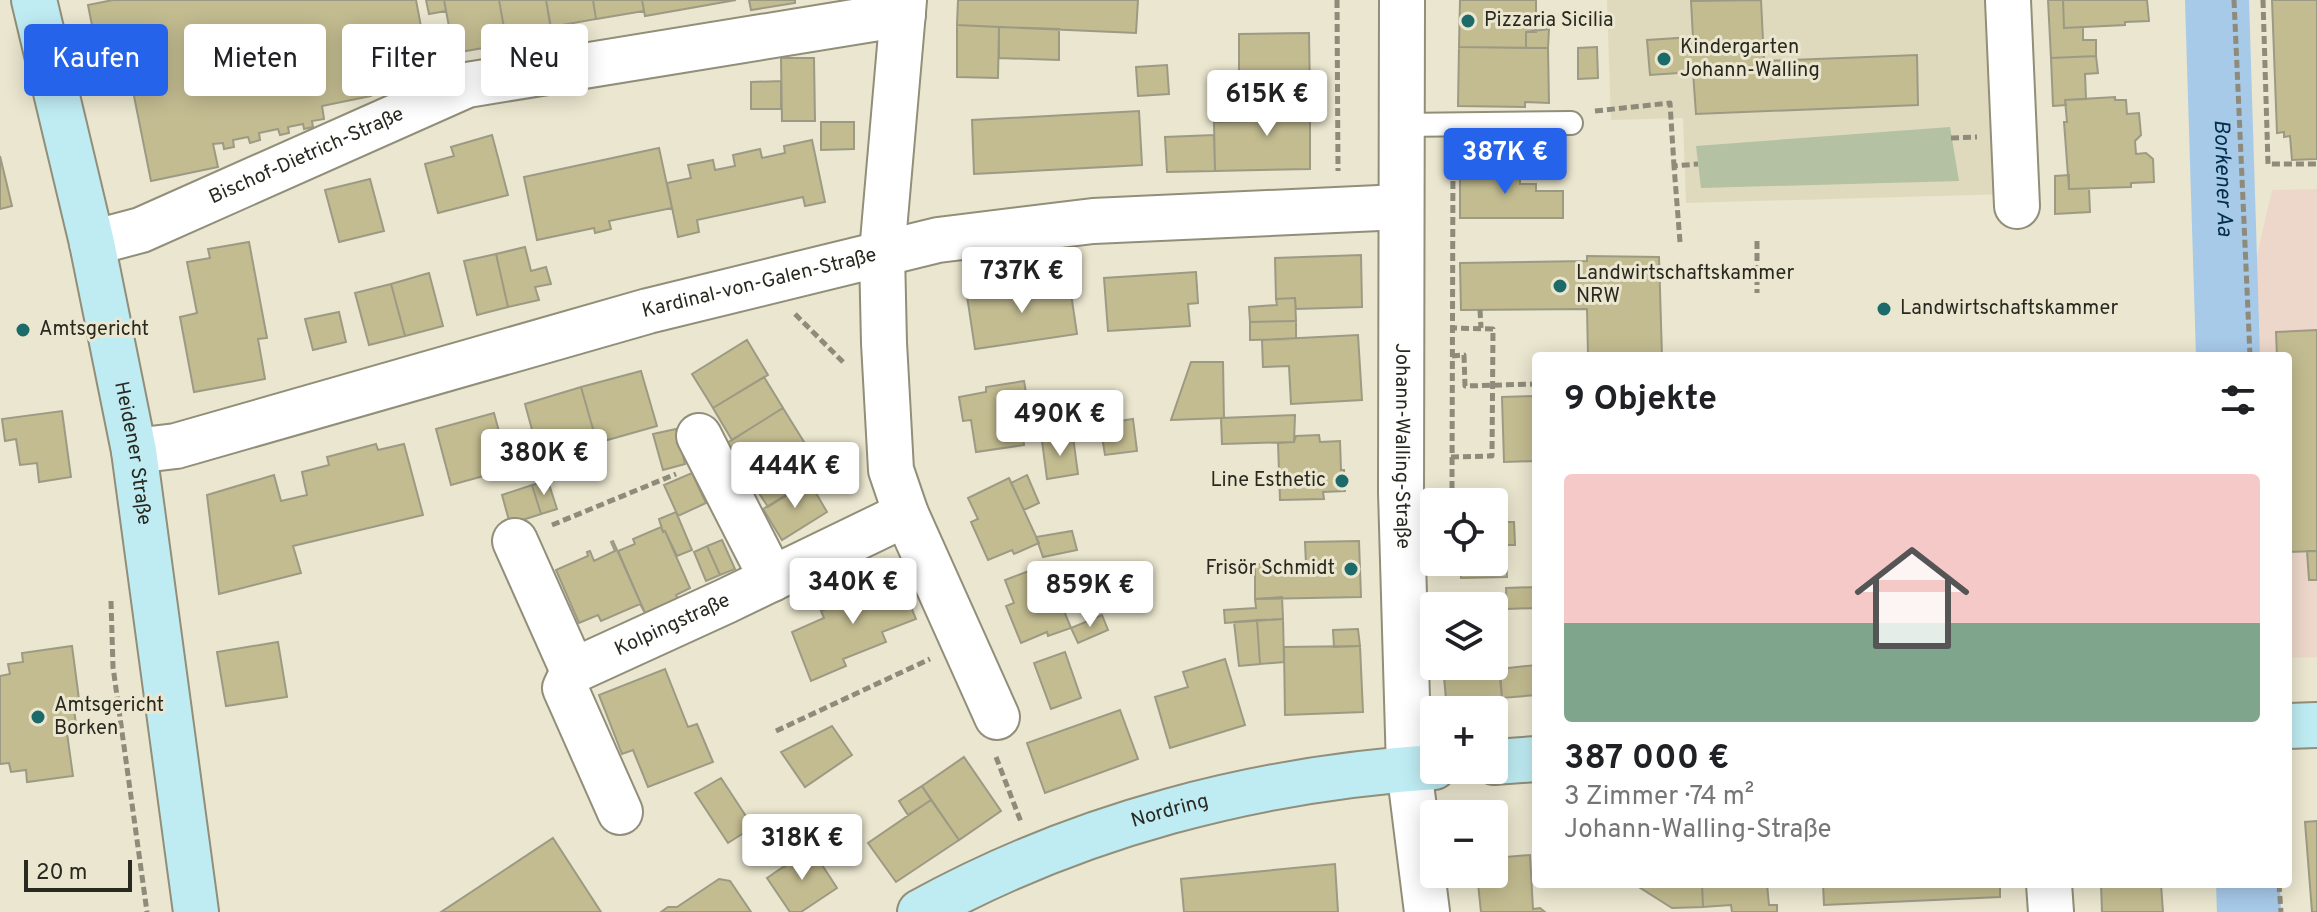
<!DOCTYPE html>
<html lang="de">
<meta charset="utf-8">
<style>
body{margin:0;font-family:Overpass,sans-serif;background:#f6f6f6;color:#202124;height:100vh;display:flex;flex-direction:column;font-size:30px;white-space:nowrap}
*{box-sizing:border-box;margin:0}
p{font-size:26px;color:#757577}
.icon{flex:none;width:44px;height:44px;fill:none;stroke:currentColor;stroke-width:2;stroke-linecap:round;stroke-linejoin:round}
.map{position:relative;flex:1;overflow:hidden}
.side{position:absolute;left:1532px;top:352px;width:760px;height:536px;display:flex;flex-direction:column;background:#fff;border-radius:8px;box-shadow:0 4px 20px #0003}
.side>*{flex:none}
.top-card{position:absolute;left:24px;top:24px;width:760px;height:72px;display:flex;gap:16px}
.controls{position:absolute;left:1420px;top:488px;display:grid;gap:16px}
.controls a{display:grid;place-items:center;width:88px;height:88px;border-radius:8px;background:#fff;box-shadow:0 4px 20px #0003;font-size:40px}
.scale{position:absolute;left:24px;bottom:20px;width:108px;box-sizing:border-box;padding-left:8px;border:4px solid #2a2920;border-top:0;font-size:22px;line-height:28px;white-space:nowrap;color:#2a2920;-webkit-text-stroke:6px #eae6cf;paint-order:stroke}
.price{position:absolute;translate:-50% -68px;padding:0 18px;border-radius:8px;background:#fff;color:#222;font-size:26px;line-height:52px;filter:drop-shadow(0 2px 4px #0008)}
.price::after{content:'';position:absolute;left:50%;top:48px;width:24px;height:18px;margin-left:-12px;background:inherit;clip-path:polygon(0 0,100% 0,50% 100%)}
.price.on{background:#2563eb;color:#fff}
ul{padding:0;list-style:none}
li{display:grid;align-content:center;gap:16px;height:424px;padding:0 32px}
li span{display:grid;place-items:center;height:248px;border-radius:8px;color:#555}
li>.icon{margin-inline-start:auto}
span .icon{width:144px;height:144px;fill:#fffc;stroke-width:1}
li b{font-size:34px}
h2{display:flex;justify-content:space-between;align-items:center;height:96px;padding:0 32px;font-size:34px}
.chip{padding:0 28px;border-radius:8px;background:#fff;box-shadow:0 4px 20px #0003;font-size:28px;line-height:72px}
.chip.on{background:#2563eb;color:#fff}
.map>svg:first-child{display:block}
.commercial{fill:#edd7ca}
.built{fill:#dfdabd}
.green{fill:#b4c1a3}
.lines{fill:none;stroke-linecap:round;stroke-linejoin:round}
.river{stroke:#a7cae9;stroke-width:64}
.building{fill:#c3bc91;stroke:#9d9a84;stroke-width:2}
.lane-casing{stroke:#918e79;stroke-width:26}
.street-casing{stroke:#918e79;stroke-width:48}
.secondary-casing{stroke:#918e79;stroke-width:48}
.path{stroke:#8e8b7b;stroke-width:5;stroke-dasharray:8 4;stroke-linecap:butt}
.lane{stroke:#fff;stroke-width:22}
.street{stroke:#fff;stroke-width:44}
.secondary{stroke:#bfecf3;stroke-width:44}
.poi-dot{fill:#1d6a6a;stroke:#eae6cf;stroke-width:3}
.labels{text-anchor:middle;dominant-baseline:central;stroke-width:6;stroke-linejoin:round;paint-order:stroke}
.poi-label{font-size:20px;fill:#2a2920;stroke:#eae6cf;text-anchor:start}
.street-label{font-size:20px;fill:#2a2920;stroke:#eae6cf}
.water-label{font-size:22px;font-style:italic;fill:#022d4b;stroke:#eae6cf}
</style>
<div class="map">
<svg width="2317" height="912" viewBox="0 0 2317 912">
<rect width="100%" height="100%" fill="#eae6cf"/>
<path class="commercial" d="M2317,189V657L2288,658V356H2256L2251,282L2272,190Z"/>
<path class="built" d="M1607,0H1998L2008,194L1686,203L1683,118L1611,120Z"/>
<path class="green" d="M1950,127L1959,181L1701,188L1696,146Z"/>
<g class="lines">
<g class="river">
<path id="s1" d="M2217,0L2228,356"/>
<path d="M2248,884L2249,912"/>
</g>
</g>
<path class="building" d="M113,0H416L425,48L393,53L396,67L366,73L371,96L322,106L324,119L312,121L313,127L304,129L303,124L288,127L289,133L280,135L278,129L259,133L260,140L250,143L248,137L233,140L234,147L224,149L223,143L213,144L218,167L151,181L126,56L99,61L88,5Z
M426,0H444L446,11L429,14Z
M444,0H499L507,44L454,53Z
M499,0H546L552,36L507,44Z
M546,0H593L596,19L551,27Z
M593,0H642L644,11L596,19Z
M642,0H736L645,16Z
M749,0H795V3L751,10Z
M958,0H1138L1136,33L957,25Z
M1460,0H1536V32H1526V48L1459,47Z
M1761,0L1764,61L1917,55L1918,105L1696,114L1693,72L1650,75L1647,40L1693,37L1691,1Z
M2048,0H2063L2064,28L2083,27V40H2096V56L2051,58Z
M2063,0H2147L2149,21L2125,22V25L2064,28Z
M2272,0H2317V159L2292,160L2290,136L2284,137V132L2277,133Z
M957,25L999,27L998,78L957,77Z
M999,27L1059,29V60L999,58Z
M1549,29L1548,48H1526V32Z
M1309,33L1310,96H1239V34Z
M1459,47L1548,48L1549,103L1525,102V107L1458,106Z
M1597,47L1598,78L1578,79V48Z
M2096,56L2098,73L2085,74L2086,99L2065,100L2066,105L2053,106L2051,58Z
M781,58H814L815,121H782Z
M1167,65L1169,94L1138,96L1136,67Z
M781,81V109H751V82Z
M1263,96H1310V169L1215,171L1214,122L1264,121Z
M2115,97V100H2126L2127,114L2139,113L2141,135L2135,141L2136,154L2146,153L2153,159L2154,182L2131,183V187L2069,189L2064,122H2067L2065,100Z
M1139,111L1142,165L974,174L972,120Z
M821,122H854V149L821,150Z
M492,135L508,195L438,213L425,164L454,156L451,147Z
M1214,135L1215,171L1167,172L1165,137Z
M812,140L825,202L805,206L803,197L697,220L699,232L678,237L667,183L691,178L688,165L713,160L715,170L735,166L733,155L760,149L762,158L785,153L784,146Z
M659,148L672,208L609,221L611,229L595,233L594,228L537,240L524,177Z
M0,156L12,206L0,209Z
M1520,168V184H1536V191H1563V218H1460V169Z
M2069,175V189H2089L2090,212L2055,214V176Z
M370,179L384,231L339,242L325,190Z
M249,242L267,338L258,339L265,379L194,392L180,317L197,313L187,262L210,258L208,249Z
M525,247L531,271L546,267L551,284L535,287L539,300L508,307L496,254Z
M496,254L508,307L477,315L464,261Z
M1361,255L1362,307L1296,309L1295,298L1276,299L1275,258Z
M1587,256L1659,257L1662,356H1588L1587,309L1461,310L1460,263L1587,261Z
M1196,272L1198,303L1188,304L1190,326L1108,331L1104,278Z
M429,273L443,326L405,336L391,284Z
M1069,280L1077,334L975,349L967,296Z
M391,284L405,336L369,345L355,293Z
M1295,298L1296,321L1250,322L1249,307L1277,305L1276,299Z
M339,312L346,342L313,350L305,319Z
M1296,321V339L1250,340V322Z
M2317,330V551L2288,552V356H2277L2276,332Z
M1358,335L1362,400L1291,404L1289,366L1263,367L1262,340Z
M747,340L768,375L713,408L692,374Z
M1191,362H1223L1224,418L1171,420Z
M641,371L657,426L597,443L581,387Z
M764,377L783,408L732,440L713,408Z
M1024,381L1029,410L1019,411L1024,445L976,452L971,420L963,421L959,397L986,392V387Z
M581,387L597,443L540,459L525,404Z
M1536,396V461L1504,462L1502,397Z
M783,408L804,442L748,476L727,443Z
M62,411L71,477L39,482L37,463L20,465L16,439L5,441L2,419Z
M494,413L509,469L451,485L436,429Z
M1295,415L1294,442L1222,444L1221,418Z
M1133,419L1137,451L1105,455L1100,424Z
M676,429L685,464L663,470L653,434Z
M1319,435L1320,442L1340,441L1341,470H1344L1345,491L1323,492L1324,499L1280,500L1278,443L1294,442L1296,436Z
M1073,437L1078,474L1047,479L1042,441Z
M376,444L378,450L404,444L423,515L293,546L301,573L219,594L207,495L274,475L281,501L307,495L302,472L329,465L327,457Z
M795,447L813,479L768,507L748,476Z
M692,473L706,503L678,516L664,485Z
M1027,475L1039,503L1024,510L1011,483Z
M1009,478L1039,543L1014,554L1012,550L988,560L971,522L978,519L968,498Z
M548,481L557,509L541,514L532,485Z
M809,481L827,512L782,540L763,509Z
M532,485L541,514L510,524L502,495Z
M676,512L692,550L677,556L665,531L663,532L659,519Z
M1507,519L1506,522H1514L1515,545H1506L1507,577L1461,578L1460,562H1494V520Z
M661,527L663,532L665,531L690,588L676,595L678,599L645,613L618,551L635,544L633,539Z
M1072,531L1077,550L1043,557L1036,537Z
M722,540L735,569L720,575L707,546Z
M613,541L645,613L640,604L601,621L598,615L579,623L556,570L588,556L587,552L590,551L594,561L615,551L611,542Z
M1359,541L1361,597L1255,599V564H1306L1305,542Z
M707,546L720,575L706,581L694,552Z
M2307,551H2317V580H2309Z
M1062,562L1073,587L1057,594L1046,569Z
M1045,565L1071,628L1048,636L1047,632L1021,643L1006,606L1014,603L1005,580Z
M896,572L916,619L882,632L886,642L843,659L846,666L811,681L792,632L824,618L821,611L863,594L860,587Z
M1536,587V608L1507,609L1506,588Z
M1282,597L1283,619L1225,623L1224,610L1256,608L1255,599Z
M1102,615L1108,630L1078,643L1071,628Z
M1283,619L1284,662L1260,664L1257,620Z
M1257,620L1260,664L1239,666L1234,622Z
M1494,624L1502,698L1452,704L1446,699L1443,666H1494Z
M1358,629L1360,646L1334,647L1333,630Z
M278,642L287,697L226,706L217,652Z
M72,646L80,707L74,708L76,725L66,726L73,776L27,782L26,770L11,772L9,763L0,764V676L10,674L8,664L23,662L22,653Z
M1360,646L1363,712L1285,715L1284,647Z
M1065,652L1081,698L1051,709L1034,663Z
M1225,659L1245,725L1170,748L1155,697L1188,687L1183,672Z
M1536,665V695L1502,698L1500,669Z
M665,669L688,727L697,724L713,762L648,787L633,750L622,754L599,695Z
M1120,710L1138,759L1045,793L1027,743Z
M832,726L852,755L805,787L781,752Z
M964,757L1001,811L959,840L922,786Z
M721,778L753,827L728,843L695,793Z
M922,786L931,800L908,815L899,801Z
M931,800L959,840L896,882L868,843Z
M793,820L811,848L784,867L765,838Z
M2317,821V912H2312L2305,822Z
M553,838L601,912H441Z
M811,848L837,888L801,912H790L767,878Z
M1530,855L1533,909L1540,908L1545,912H1481L1477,874H1494V858Z
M1335,864L1338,912H1184L1181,879Z
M719,879L730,881L751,912H661L668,907H677Z
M1634,884H1702L1703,907L1672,908Z
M1702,884H1767L1769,905H1777V912H1732L1731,905L1703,907Z
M1823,884H2000V897L1824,905Z
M2101,884H2161L2163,912H2102Z"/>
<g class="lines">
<defs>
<path id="lane" d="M1401,125L1571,123"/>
<g id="street">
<path d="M904,0L882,253L884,343L891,470L906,514L997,717"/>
<path id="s2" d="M1402,0L1401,492L1409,768L1427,912"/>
<path d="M2008,0L2017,206"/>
<path id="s3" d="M92,243L141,230L467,85L903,14"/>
<path d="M699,436L772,579"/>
<path id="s4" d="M134,451L176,446L648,311L938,240L1093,221L1401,207"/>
<path d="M515,541L573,671"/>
<path id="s5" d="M620,812L565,688L573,671L726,601L906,514"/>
<path d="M2049,884L2051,912"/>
</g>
<g id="secondary">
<path id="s6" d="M34,0L92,243L134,451L196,912"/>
<path d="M2288,726L2317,725"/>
<path d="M1494,762L1536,759"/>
<path id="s7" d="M920,912C1078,825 1255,779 1434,767"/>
</g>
</defs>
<use href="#lane" class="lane-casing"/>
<use href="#street" class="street-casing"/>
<use href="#secondary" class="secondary-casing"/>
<path class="path" d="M1337,0L1338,171
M2234,0L2250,356
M2263,0L2268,164H2317
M1595,111L1670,103L1674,166
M1951,138L1977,137
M1757,241V293
M1680,242L1674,166L1698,164
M1480,310L1481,328
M795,314L844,363
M1452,356L1464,355L1465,386L1536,384
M1451,457L1492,456L1493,329L1452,328
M1452,489L1453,153
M552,525L676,474
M111,601L113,667L147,912
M776,731L930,659
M996,757L1021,822
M2279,884L2281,912"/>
<use href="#lane" class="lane"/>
<use href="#street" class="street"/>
<use href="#secondary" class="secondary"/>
</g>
<g class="poi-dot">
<circle cx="1468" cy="21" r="8"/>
<circle cx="1664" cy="59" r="8"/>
<circle cx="1560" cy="286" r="8"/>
<circle cx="1884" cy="309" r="8"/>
<circle cx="23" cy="330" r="8"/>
<circle cx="1342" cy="481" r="8"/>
<circle cx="1351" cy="569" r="8"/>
<circle cx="38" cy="717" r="8"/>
</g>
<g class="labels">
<g class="poi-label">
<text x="1484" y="21">Pizzaria Sicilia</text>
<text x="1680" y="48">Kindergarten<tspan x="1680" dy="23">Johann-Walling</tspan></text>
<text x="1576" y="274">Landwirtschaftskammer<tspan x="1576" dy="23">NRW</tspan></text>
<text x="1900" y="309">Landwirtschaftskammer</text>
<text x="39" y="330">Amtsgericht</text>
<text x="1326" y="481" text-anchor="end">Line Esthetic</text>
<text x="1335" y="569" text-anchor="end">Frisör Schmidt</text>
<text x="54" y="706">Amtsgericht<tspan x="54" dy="23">Borken</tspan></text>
</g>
<g class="street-label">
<text stroke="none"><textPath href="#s3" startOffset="232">Bischof-Dietrich-Straße</textPath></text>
<text stroke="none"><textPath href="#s4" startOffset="648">Kardinal-von-Galen-Straße</textPath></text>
<text stroke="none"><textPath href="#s2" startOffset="446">Johann-Walling-Straße</textPath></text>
<text stroke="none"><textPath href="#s6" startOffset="464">Heidener Straße</textPath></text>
<text stroke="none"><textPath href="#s5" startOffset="264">Kolpingstraße</textPath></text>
<text stroke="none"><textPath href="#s7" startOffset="270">Nordring</textPath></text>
</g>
<g class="water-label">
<text stroke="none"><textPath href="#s1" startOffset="178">Borkener Aa</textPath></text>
</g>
</g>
</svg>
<div class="controls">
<a><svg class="icon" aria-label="locate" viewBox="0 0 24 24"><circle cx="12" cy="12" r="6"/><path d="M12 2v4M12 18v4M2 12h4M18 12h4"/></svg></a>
<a><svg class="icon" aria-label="layers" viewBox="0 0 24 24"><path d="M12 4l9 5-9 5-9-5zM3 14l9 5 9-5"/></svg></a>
<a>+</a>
<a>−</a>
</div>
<div class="scale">20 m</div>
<b class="price" style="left:1267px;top:138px">615K €</b>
<b class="price on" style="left:1505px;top:196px">387K €</b>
<b class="price" style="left:1022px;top:315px">737K €</b>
<b class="price" style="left:1060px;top:458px">490K €</b>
<b class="price" style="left:544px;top:497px">380K €</b>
<b class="price" style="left:795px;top:510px">444K €</b>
<b class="price" style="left:853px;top:626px">340K €</b>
<b class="price" style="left:1090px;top:629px">859K €</b>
<b class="price" style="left:802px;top:882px">318K €</b>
<div class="top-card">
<a class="chip on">Kaufen</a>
<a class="chip">Mieten</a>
<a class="chip">Filter</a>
<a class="chip">Neu</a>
</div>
<section class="side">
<h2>9 Objekte<svg class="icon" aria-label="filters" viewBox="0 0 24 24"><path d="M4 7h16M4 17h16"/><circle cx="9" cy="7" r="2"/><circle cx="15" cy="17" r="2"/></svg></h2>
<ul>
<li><span style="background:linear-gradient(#f6c9c9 60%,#7fa58c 0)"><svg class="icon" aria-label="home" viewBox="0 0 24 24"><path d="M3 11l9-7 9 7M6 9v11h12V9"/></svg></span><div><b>387 000 €</b><p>3 Zimmer · 74 m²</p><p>Johann-Walling-Straße</p></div></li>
</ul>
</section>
</div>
